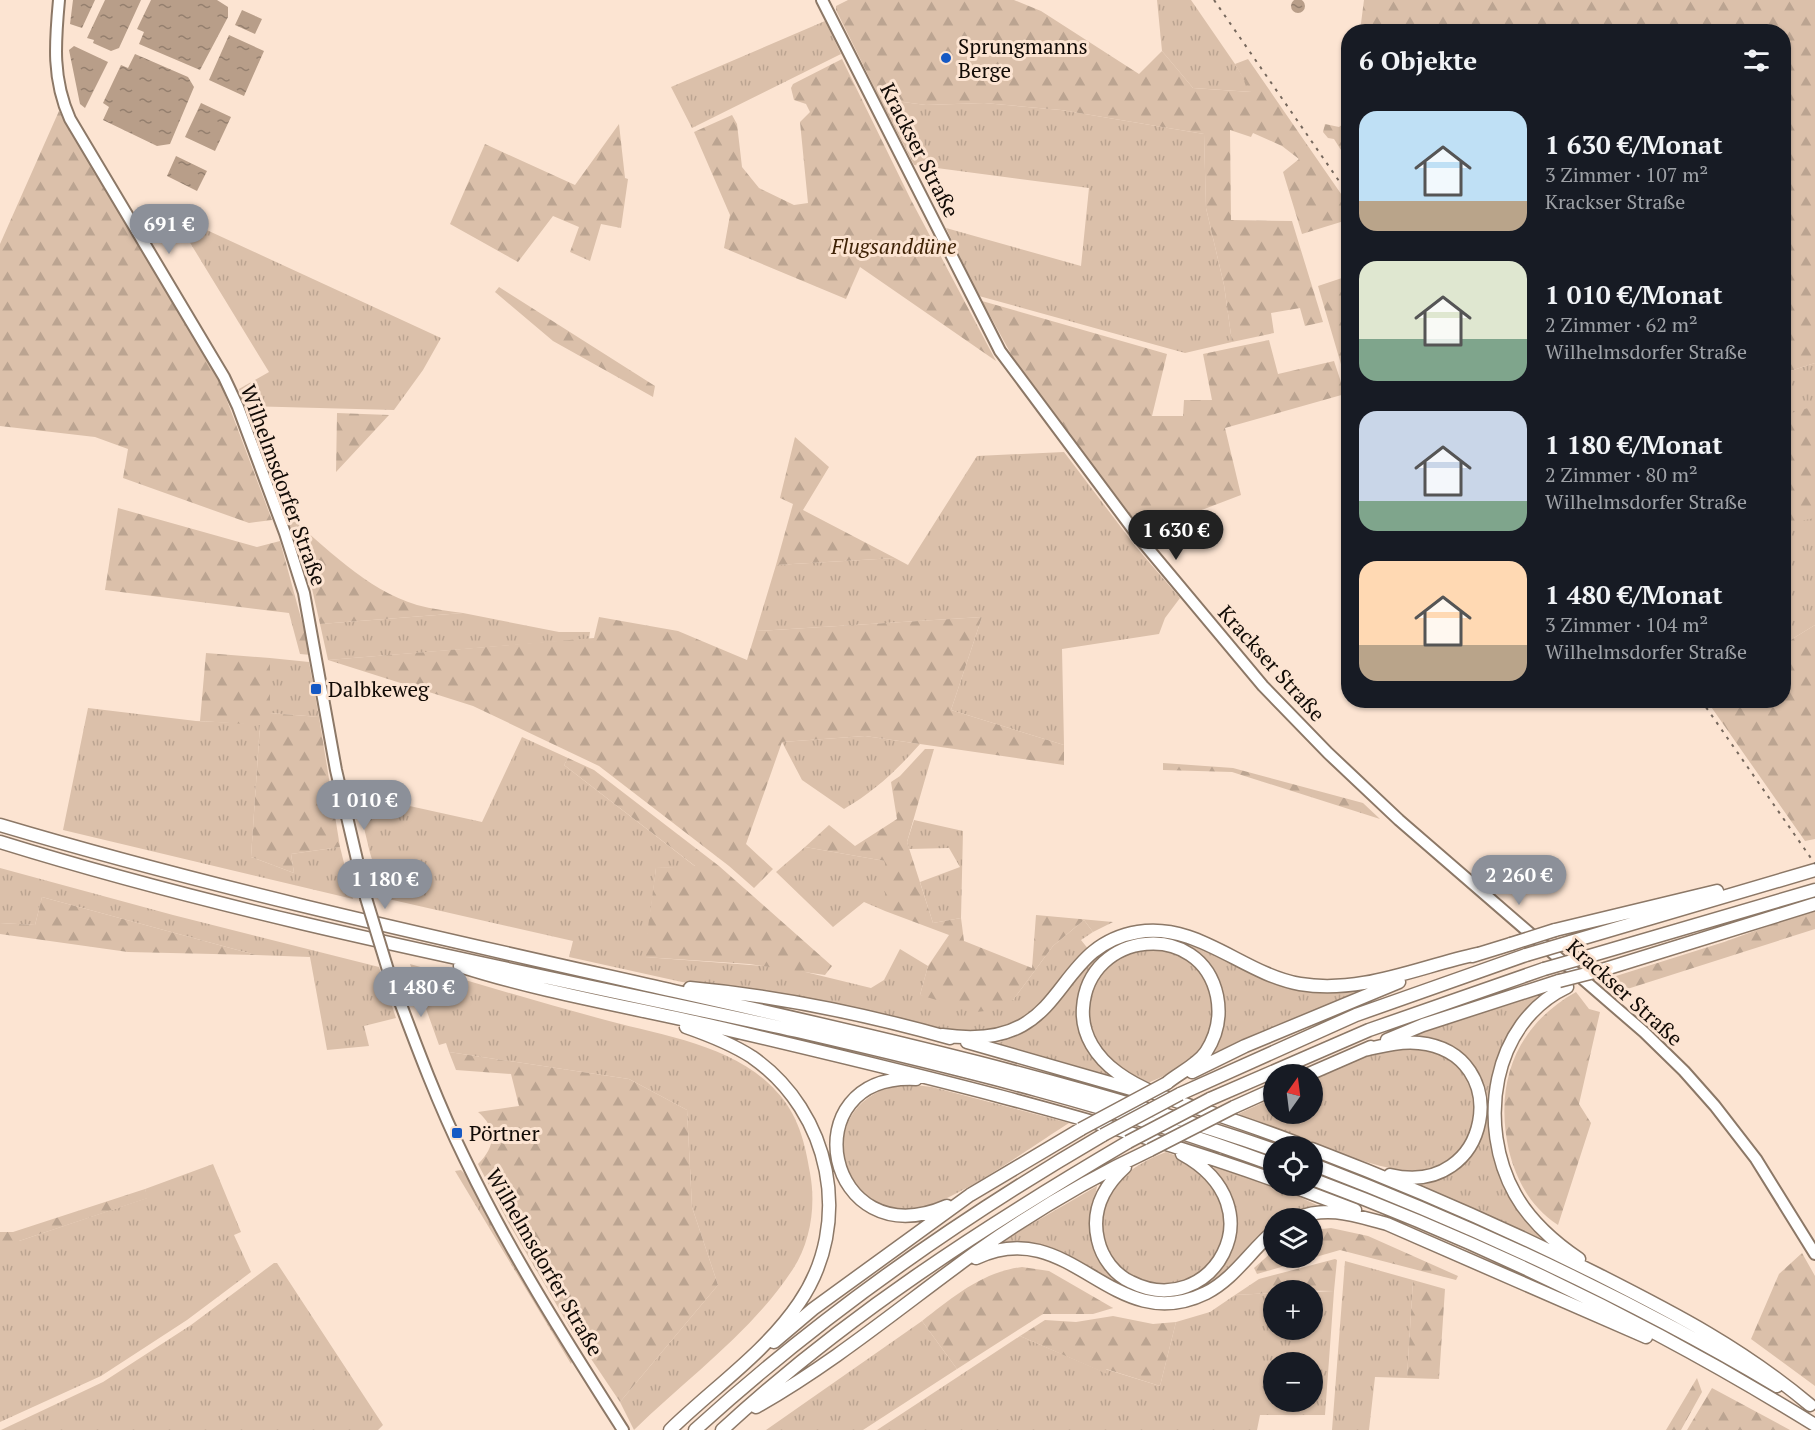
<!DOCTYPE html>
<html lang="de">
<meta charset="utf-8">
<style>
body{margin:0;font-family:"PT Serif",serif;background:#242831;color:#f1f3f6;height:100vh;display:flex;flex-direction:column;font-size:22px;white-space:nowrap}
*{box-sizing:border-box;margin:0}
p{font-size:20px;color:#9ea1a6}
.icon{flex:none;width:33px;height:33px;fill:none;stroke:currentColor;stroke-width:2;stroke-linecap:round;stroke-linejoin:round}
.map{position:relative;flex:1;overflow:hidden}
.details{position:absolute;left:1341px;top:24px;width:450px;height:684px;display:flex;flex-direction:column;background:#171b24;border-radius:24px;box-shadow:0 2px 4px #0004}
.details>*{flex:none}
.needle{width:39px;rotate:14deg}
.fabs{position:absolute;left:1263px;top:1064px;display:grid;gap:12px}
.fabs a{display:grid;place-items:center;width:60px;height:60px;border-radius:50%;background:#171b24;box-shadow:0 2px 4px #0004;font-size:30px}
.price{position:absolute;translate:-50% -51px;padding:0 14px;border-radius:21px;background:#8c9099;color:#fff;font-size:20px;line-height:39px;filter:drop-shadow(0 2px 3px #0008)}
.price::after{content:'';position:absolute;left:50%;top:36px;width:18px;height:14px;margin-left:-9px;background:inherit;clip-path:polygon(0 0,100% 0,50% 100%)}
.price.active{background:#222;color:#fff}
ul{padding:0;list-style:none}
li{display:flex;align-items:center;gap:18px;height:150px;padding:0 18px}
li span{display:grid;place-items:center;flex:none;width:168px;height:120px;border-radius:18px;color:#555}
li>.icon{margin-inline-start:auto}
span .icon{width:72px;height:72px;fill:#fffc;stroke-width:1}
li b{font-size:26px}
h2{display:flex;justify-content:space-between;align-items:center;height:72px;padding:0 18px;font-size:26px}
.map>svg:first-child{display:block}
.grass{fill:url(#grass-tufts);fill-rule:evenodd}
.forest{fill:url(#forest-firs)}
.water{fill:url(#water-ripples)}
.lines{fill:none;stroke-linecap:round;stroke-linejoin:round}
.secondary-casing{stroke:#8c7867;stroke-width:14}
.highway-casing{stroke:#8c7867;stroke-width:15}
.secondary{stroke:#fff;stroke-width:10}
.highway{stroke:#fff;stroke-width:12}
.rail{stroke:#76685d;stroke-width:2;stroke-dasharray:3 6;stroke-linecap:butt}
.secondary-bridge-casing{stroke:#8c7867;stroke-width:14;stroke-linecap:butt}
.highway-bridge-casing{stroke:#8c7867;stroke-width:15;stroke-linecap:butt}
.secondary-bridge{stroke:#fff;stroke-width:10}
.highway-bridge{stroke:#fff;stroke-width:12}
.poi-dot{fill:#1659c4;stroke:#fce4d2;stroke-width:2}
.labels{text-anchor:middle;dominant-baseline:central;stroke-width:6;stroke-linejoin:round;paint-order:stroke}
.poi-label{font-size:21px;fill:#110a05;stroke:#fce4d2;text-anchor:start}
.street-label{font-size:21px;fill:#110a05;stroke:#fce4d2}
.park-label{font-size:21px;font-style:italic;fill:#3f2307;stroke:#fce4d2}
</style>
<div class="map">
<svg width="1815" height="1430" viewBox="0 0 1815 1430">
<defs>
<pattern id="grass-tufts" width="24" height="20" patternUnits="userSpaceOnUse" patternTransform="scale(1.5)"><rect width="24" height="20" fill="#dbc0aa"/><path d="M3 7l-1-3M5 7V3M7 7l1-3M15 17l-1-3M17 17v-4M19 17l1-3" fill="none" stroke="#bba491"/></pattern>
<pattern id="forest-firs" width="22" height="20" patternUnits="userSpaceOnUse" patternTransform="scale(1.5)"><rect width="22" height="20" fill="#dbc0aa"/><path d="M5 1l3.5 6h-7zM16 11l3.5 6h-7z" fill="#bba491"/></pattern>
<pattern id="water-ripples" width="26" height="14" patternUnits="userSpaceOnUse" patternTransform="scale(1.5)"><rect width="26" height="14" fill="#b89e89"/><path d="M2 4q2-2 4 0t4 0M15 11q2-2 4 0t4 0" fill="none" stroke="#947f6e"/></pattern>
</defs>
<rect width="100%" height="100%" fill="#fce4d2"/>
<path class="grass" d="M1157,0H1191L1235,64L1252,92L1193,88L1162,51Z
M825,21L841,54L692,128L671,87Z
M880,99L926,105L984,103L1061,110L1204,134L1206,208L1224,285L1232,342L1185,353L979,296L946,228L1081,266L1089,188L914,165Z
M198,226L441,338L423,370L394,410L244,406L239,389L269,372L189,241Z
M1815,363V625L1784,644V373Z
M1064,452L1136,547L1180,598L1165,618L1159,634L1062,649L1064,745L951,710L982,617L756,631L776,565L895,558L908,565L977,456Z
M463,613L559,632H590L589,639L328,660L320,624Z
M270,658L309,662L319,717L270,713Z
M88,708L196,721L260,724L251,857L294,873L291,854L340,847L353,899L63,830Z
M865,736L920,744C897,770 875,791 844,809L802,780L782,742Z
M522,737L568,758L564,765L696,867L656,868L645,957L789,968L871,988L884,980L900,949L928,966L920,995L1013,1000L1053,946L1084,920L1093,932L1081,940L1089,950L1041,1007L1022,1022L988,1034L941,1029L746,990L682,982L569,957L573,941L384,898L370,853L359,807L387,801L482,822Z
M925,749H934L926,776H900Z
M914,820L963,831L961,918L933,923L920,882L960,867L949,848L909,849L907,842Z
M805,847L885,861V911L864,902L833,927L776,872Z
M0,868L173,915L379,967L396,1018L364,1026L369,1046L327,1050L310,957L256,955L42,897L35,925L0,923Z
M1164,937L1188,943L1279,984L1324,992L1361,990L1209,1055C1214,1039 1221,1021 1223,1005C1227,970 1188,951 1164,937Z
M1132,938L1131,941C1088,959 1091,981 1079,1021L1119,1079L993,1044C1061,1027 1057,984 1102,950C1110,944 1123,941 1132,938Z
M1158,948C1169,951 1179,953 1188,959C1223,982 1220,1033 1191,1059C1179,1070 1161,1077 1146,1084C1091,1062 1060,984 1126,953C1135,949 1148,949 1158,948Z
M410,964C473,982 535,1001 598,1018C657,1035 733,1043 776,1091C798,1114 805,1142 810,1173C816,1205 811,1241 793,1269C751,1333 688,1377 634,1430L620,1402L718,1285L692,1207L687,1110L629,1079L449,1052L446,1043L439,1045Z
M1553,988C1539,998 1530,1011 1520,1025C1464,1100 1488,1180 1548,1243L1409,1183C1421,1183 1434,1182 1446,1177C1496,1154 1501,1073 1450,1047C1437,1040 1424,1039 1410,1037Z
M1405,1048C1422,1048 1438,1051 1453,1061C1494,1090 1476,1157 1430,1171C1399,1181 1272,1130 1238,1114L1273,1098L1274,1113H1312L1313,1079L1364,1057Z
M907,1084L932,1087L1069,1123C1032,1146 958,1201 918,1208C833,1222 809,1095 907,1084Z
M1166,1152C1263,1185 1225,1309 1146,1281C1132,1276 1121,1272 1112,1260C1096,1238 1099,1199 1119,1180C1133,1167 1150,1158 1166,1152Z
M213,1164L241,1232L234,1235L251,1272L187,1320L101,1376L0,1422V1241H19L147,1198L145,1189Z
M1212,1164L1291,1193L1321,1207L1285,1218H1274L1273,1226C1251,1248 1227,1278 1198,1292C1138,1319 1101,1265 1051,1248C1035,1243 1019,1244 1001,1245L999,1243L1097,1186C1094,1205 1086,1226 1093,1245C1118,1327 1248,1301 1236,1213C1234,1194 1218,1181 1212,1164Z
M461,1170L468,1177L513,1261L573,1359L571,1364L455,1171Z
M1345,1261L1413,1280L1407,1378L1375,1377L1369,1430H1332Z
M274,1263H277L383,1425L378,1430H1L103,1382L191,1325Z
M1334,1291L1325,1415H1260L1257,1430H877L1020,1336L1106,1373L1105,1369L1160,1386L1176,1322L1210,1312L1235,1295L1273,1293L1274,1329H1312L1313,1292ZM1274,1362H1312V1401H1274Z
M922,1321L957,1369L863,1430H766Z"/>
<path class="forest" d="M848,0H1014L1041,11L1139,74L1162,51L1193,88L1251,92L1235,64L1248,59L1348,204L1344,221L1302,234L1283,172L1299,159L1282,146L1253,133L1251,137L1230,130L1231,220L1292,221L1323,322L1305,326L1300,308L1271,313L1274,333L1232,342L1224,285L1206,208L1204,134L1061,110L984,103L926,105L880,99L836,10V6Z
M1364,0H1815V363L1784,373V32L1360,31Z
M842,59L910,198L996,361L860,267L846,299L724,248L730,215L694,132L732,115L737,124L742,167L759,188L794,205L808,203L800,122L810,112L806,104L794,100L791,88L793,84Z
M59,111L220,382L272,520L249,523L123,478L128,449L95,437L0,426V244Z
M1348,120V161L1334,139L1328,138L1323,132L1325,124L1339,127Z
M619,124L625,178L628,179L621,228L601,224L590,261L570,252L579,227L553,216L518,262L450,224L485,144L575,185Z
M1348,276V388L1318,286Z
M499,287L655,386L653,397L553,341L495,292Z
M982,301L1167,354L1152,416H1183L1184,400H1212L1203,354L1269,340L1278,374L1334,361L1345,394L1225,428L1241,495L1144,532L1017,365Z
M1815,406V518L1784,524V415Z
M337,413L389,415L336,472Z
M795,437L829,467L803,510L895,558L776,565L793,504L780,498Z
M282,507L285,513C325,546 366,590 417,605C432,609 448,611 463,613L320,624L308,571Z
M118,508L257,547L280,541L311,655L300,654L289,613L105,590Z
M599,617L678,631L747,660L756,631L982,617L951,710L1064,745V765L865,736L782,742L746,844L773,869L754,888L729,866L599,766L473,706L328,660L594,638Z
M1815,625V839L1805,841L1707,701L1784,700V644Z
M206,653L270,658V713L319,717L340,847L291,854L294,873L251,857L260,725L200,721Z
M568,758L594,770L719,866L832,966L825,975L749,964L644,957L656,868L695,866L564,765Z
M1163,763L1233,768L1363,803L1380,819L1232,772L1163,770Z
M900,776H926L907,842L933,923L961,918L964,941L1032,968L1036,915L1113,922L1093,932L1084,920L1053,946L1013,1000L994,1010L976,1012L920,995L928,966L949,935L885,911V861L805,847L829,825L855,846L897,819L891,782Z
M42,897L256,955L128,952L0,934V923L35,925Z
M1815,909V929L1621,991L1605,989L1597,982L1724,942Z
M1576,992L1589,1009L1600,1012L1579,1104L1591,1123L1558,1225C1531,1207 1517,1182 1509,1151C1494,1084 1515,1026 1576,992Z
M449,1052L629,1079L687,1110L692,1207L718,1285L620,1402L569,1326L508,1222L478,1164C495,1147 498,1129 478,1112L519,1106L511,1074L456,1070Z
M145,1189L148,1198L19,1241H0V1232H13Z
M1331,1228L1368,1236L1458,1276L1456,1280L1340,1250L1257,1274L1254,1268L1273,1251L1274,1257H1312L1313,1230Z
M1802,1253L1815,1276V1386L1751,1339L1779,1274Z
M1335,1259L1337,1260L1334,1291L1274,1290L1273,1293L1235,1295L1259,1279Z
M1022,1267L1049,1271L1113,1308L1093,1314H1043L957,1369L922,1321C953,1297 982,1272 1022,1267Z
M1413,1280L1445,1289L1439,1379L1407,1378Z
M1113,1316L1153,1324L1176,1322L1160,1386L1106,1369L1107,1374L1020,1336L1045,1320L1076,1322Z
M1697,1378L1702,1392L1681,1430H1666Z
M1712,1388L1790,1430H1687Z"/>
<path class="water" d="M1291 6a7 7 0 1 1 14 0a7 7 0 1 1-14 0Z
M73,0H95L82,28L70,24Z
M105,0H141L119,48L111,51L93,43L94,40L87,38Z
M151,0H217L228,7V17L200,70L139,44L144,32L137,29Z
M242,10L262,19L255,34L235,25Z
M229,35L264,51L244,96L209,80Z
M74,46L108,62L85,108L80,104L69,50Z
M135,54L188,77L194,87L170,144L157,146L103,120L109,107L103,103L121,65L128,68Z
M201,103L231,117L215,151L185,137Z
M176,156L207,171L197,191L167,176Z"/>
<g class="lines">
<defs>
<path id="secondary" d="M59,0C55,43 52,79 70,119L224,377L238,407L285,533L304,593L336,770L366,898
M822,0L1000,351L1141,540L1263,686L1328,753L1399,820L1644,1032L1684,1071L1715,1106L1756,1159L1815,1254
M388,970C412,1034 435,1098 465,1159C510,1253 567,1342 623,1430"/>
<path id="highway" d="M0,825C222,891 448,940 674,991C876,1036 1077,1082 1274,1150
M0,842C261,923 530,972 797,1031C957,1068 1119,1107 1274,1165
M1555,930L1717,891
M1570,942L1815,870
M1472,956L1511,944
M1586,957L1815,890
M460,966C544,993 631,1007 717,1027C904,1071 1092,1115 1274,1180
M1602,970L1815,904
M1567,987C1491,1023 1477,1126 1515,1194C1530,1221 1554,1242 1579,1259
M690,988C778,996 865,1014 950,1038
M942,1035C1072,1054 1047,947 1138,932C1198,922 1243,974 1300,984C1361,994 1418,967 1477,954
M1387,1040L1423,1025L1559,981
M967,1042L1138,1091
M1364,1050C1382,1046 1400,1041 1419,1043C1516,1053 1492,1199 1390,1175
M1192,1072L1245,1046L1399,982
M1309,1074L1371,1047
M916,1079C789,1073 825,1259 947,1206
M1167,1083C1179,1073 1197,1065 1206,1052C1217,1035 1221,1016 1217,996C1201,919 1088,930 1083,1008C1081,1035 1097,1058 1118,1073C1144,1092 1176,1101 1206,1111C1239,1122 1272,1133 1304,1146
M1180,1094L1356,1015L1526,955
M1210,1099L1369,1030L1544,969
M1234,1107L1274,1089
M1312,1149C1409,1186 1505,1228 1597,1274C1676,1314 1742,1348 1810,1405
M1312,1164C1473,1226 1629,1298 1777,1386
M1125,1167C1103,1187 1091,1211 1098,1240C1102,1258 1115,1275 1131,1282C1210,1322 1281,1208 1182,1154
M1312,1179C1486,1244 1657,1327 1815,1425
M1289,1185L1355,1210
M1297,1218C1329,1205 1356,1216 1387,1224L1646,1337
M976,1258C1071,1213 1112,1339 1206,1293C1234,1279 1251,1250 1274,1231
M774,1342L813,1309L970,1195L1081,1129
M756,1407C834,1363 904,1304 976,1252C1030,1214 1090,1178 1150,1150
M670,1430C713,1388 765,1353 799,1303C854,1223 831,1112 752,1057C732,1044 709,1035 686,1027
M695,1430C820,1316 957,1220 1103,1135
M722,1430C844,1317 985,1226 1128,1142"/>
</defs>
<use href="#secondary" class="secondary-casing"/>
<use href="#highway" class="highway-casing"/>
<use href="#secondary" class="secondary"/>
<use href="#highway" class="highway"/>
<path class="rail" d="M1214,0L1348,194
M1701,700L1815,864"/>
<defs>
<path id="secondary-bridge" d="M366,898L388,970"/>
<path id="highway-bridge" d="M1511,944L1555,930
M1526,955L1570,942
M1544,969L1586,957
M1559,981L1602,970
M1081,1129L1167,1083
M1103,1135L1180,1094
M1128,1142L1210,1099
M1150,1150L1234,1107"/>
</defs>
<use href="#secondary-bridge" class="secondary-bridge-casing"/>
<use href="#highway-bridge" class="highway-bridge-casing"/>
<use href="#secondary-bridge" class="secondary-bridge"/>
<use href="#highway-bridge" class="highway-bridge"/>
</g>
<g class="poi-dot">
<circle cx="946" cy="58" r="6"/>
<rect x="310" y="683" width="12" height="12" rx="3"/>
<rect x="451" y="1127" width="12" height="12" rx="3"/>
</g>
<g class="labels">
<g class="poi-label">
<text x="958" y="46">Sprungmanns<tspan x="958" dy="24">Berge</tspan></text>
<text x="328" y="689">Dalbkeweg</text>
<text x="469" y="1133">Pörtner</text>
</g>
<g class="street-label">
<text transform="translate(920 150) rotate(63)">Krackser Straße</text>
<text transform="translate(284 485) rotate(70)">Wilhelmsdorfer Straße</text>
<text transform="translate(1272 663) rotate(48)">Krackser Straße</text>
<text transform="translate(1625 992) rotate(42)">Krackser Straße</text>
<text transform="translate(545 1262) rotate(60)">Wilhelmsdorfer Straße</text>
</g>
<g class="park-label">
<text x="894" y="246">Flugsanddüne</text>
</g>
</g>
</svg>
<div class="fabs">
<a><svg class="needle" viewBox="-14 -14 28 28"><path d="M0-13l5 13h-10z" fill="#e53935"/><path d="M0 13l5-13h-10z" fill="#9ea1a6"/></svg></a>
<a><svg class="icon" aria-label="locate" viewBox="0 0 24 24"><circle cx="12" cy="12" r="6"/><path d="M12 2v4M12 18v4M2 12h4M18 12h4"/></svg></a>
<a><svg class="icon" aria-label="layers" viewBox="0 0 24 24"><path d="M12 4l9 5-9 5-9-5zM3 14l9 5 9-5"/></svg></a>
<a>+</a>
<a>−</a>
</div>
<b class="price" style="left:169px;top:255px">691 €</b>
<b class="price active" style="left:1176px;top:561px">1 630 €</b>
<b class="price" style="left:364px;top:831px">1 010 €</b>
<b class="price" style="left:1519px;top:906px">2 260 €</b>
<b class="price" style="left:385px;top:910px">1 180 €</b>
<b class="price" style="left:421px;top:1018px">1 480 €</b>
<section class="details">
<h2>6 Objekte<svg class="icon" aria-label="filters" viewBox="0 0 24 24"><path d="M4 7h16M4 17h16"/><circle cx="9" cy="7" r="2"/><circle cx="15" cy="17" r="2"/></svg></h2>
<ul>
<li><span style="background:linear-gradient(#bfe0f5 75%,#b9a48a 0)"><svg class="icon" aria-label="home" viewBox="0 0 24 24"><path d="M3 11l9-7 9 7M6 9v11h12V9"/></svg></span><div><b>1 630 €/Monat</b><p>3 Zimmer · 107 m²</p><p>Krackser Straße</p></div></li>
<li><span style="background:linear-gradient(#dfe7d0 65%,#7fa58c 0)"><svg class="icon" aria-label="home" viewBox="0 0 24 24"><path d="M3 11l9-7 9 7M6 9v11h12V9"/></svg></span><div><b>1 010 €/Monat</b><p>2 Zimmer · 62 m²</p><p>Wilhelmsdorfer Straße</p></div></li>
<li><span style="background:linear-gradient(#c9d6e8 75%,#7fa58c 0)"><svg class="icon" aria-label="home" viewBox="0 0 24 24"><path d="M3 11l9-7 9 7M6 9v11h12V9"/></svg></span><div><b>1 180 €/Monat</b><p>2 Zimmer · 80 m²</p><p>Wilhelmsdorfer Straße</p></div></li>
<li><span style="background:linear-gradient(#ffd9b3 70%,#b9a48a 0)"><svg class="icon" aria-label="home" viewBox="0 0 24 24"><path d="M3 11l9-7 9 7M6 9v11h12V9"/></svg></span><div><b>1 480 €/Monat</b><p>3 Zimmer · 104 m²</p><p>Wilhelmsdorfer Straße</p></div></li>
</ul>
</section>
</div>
